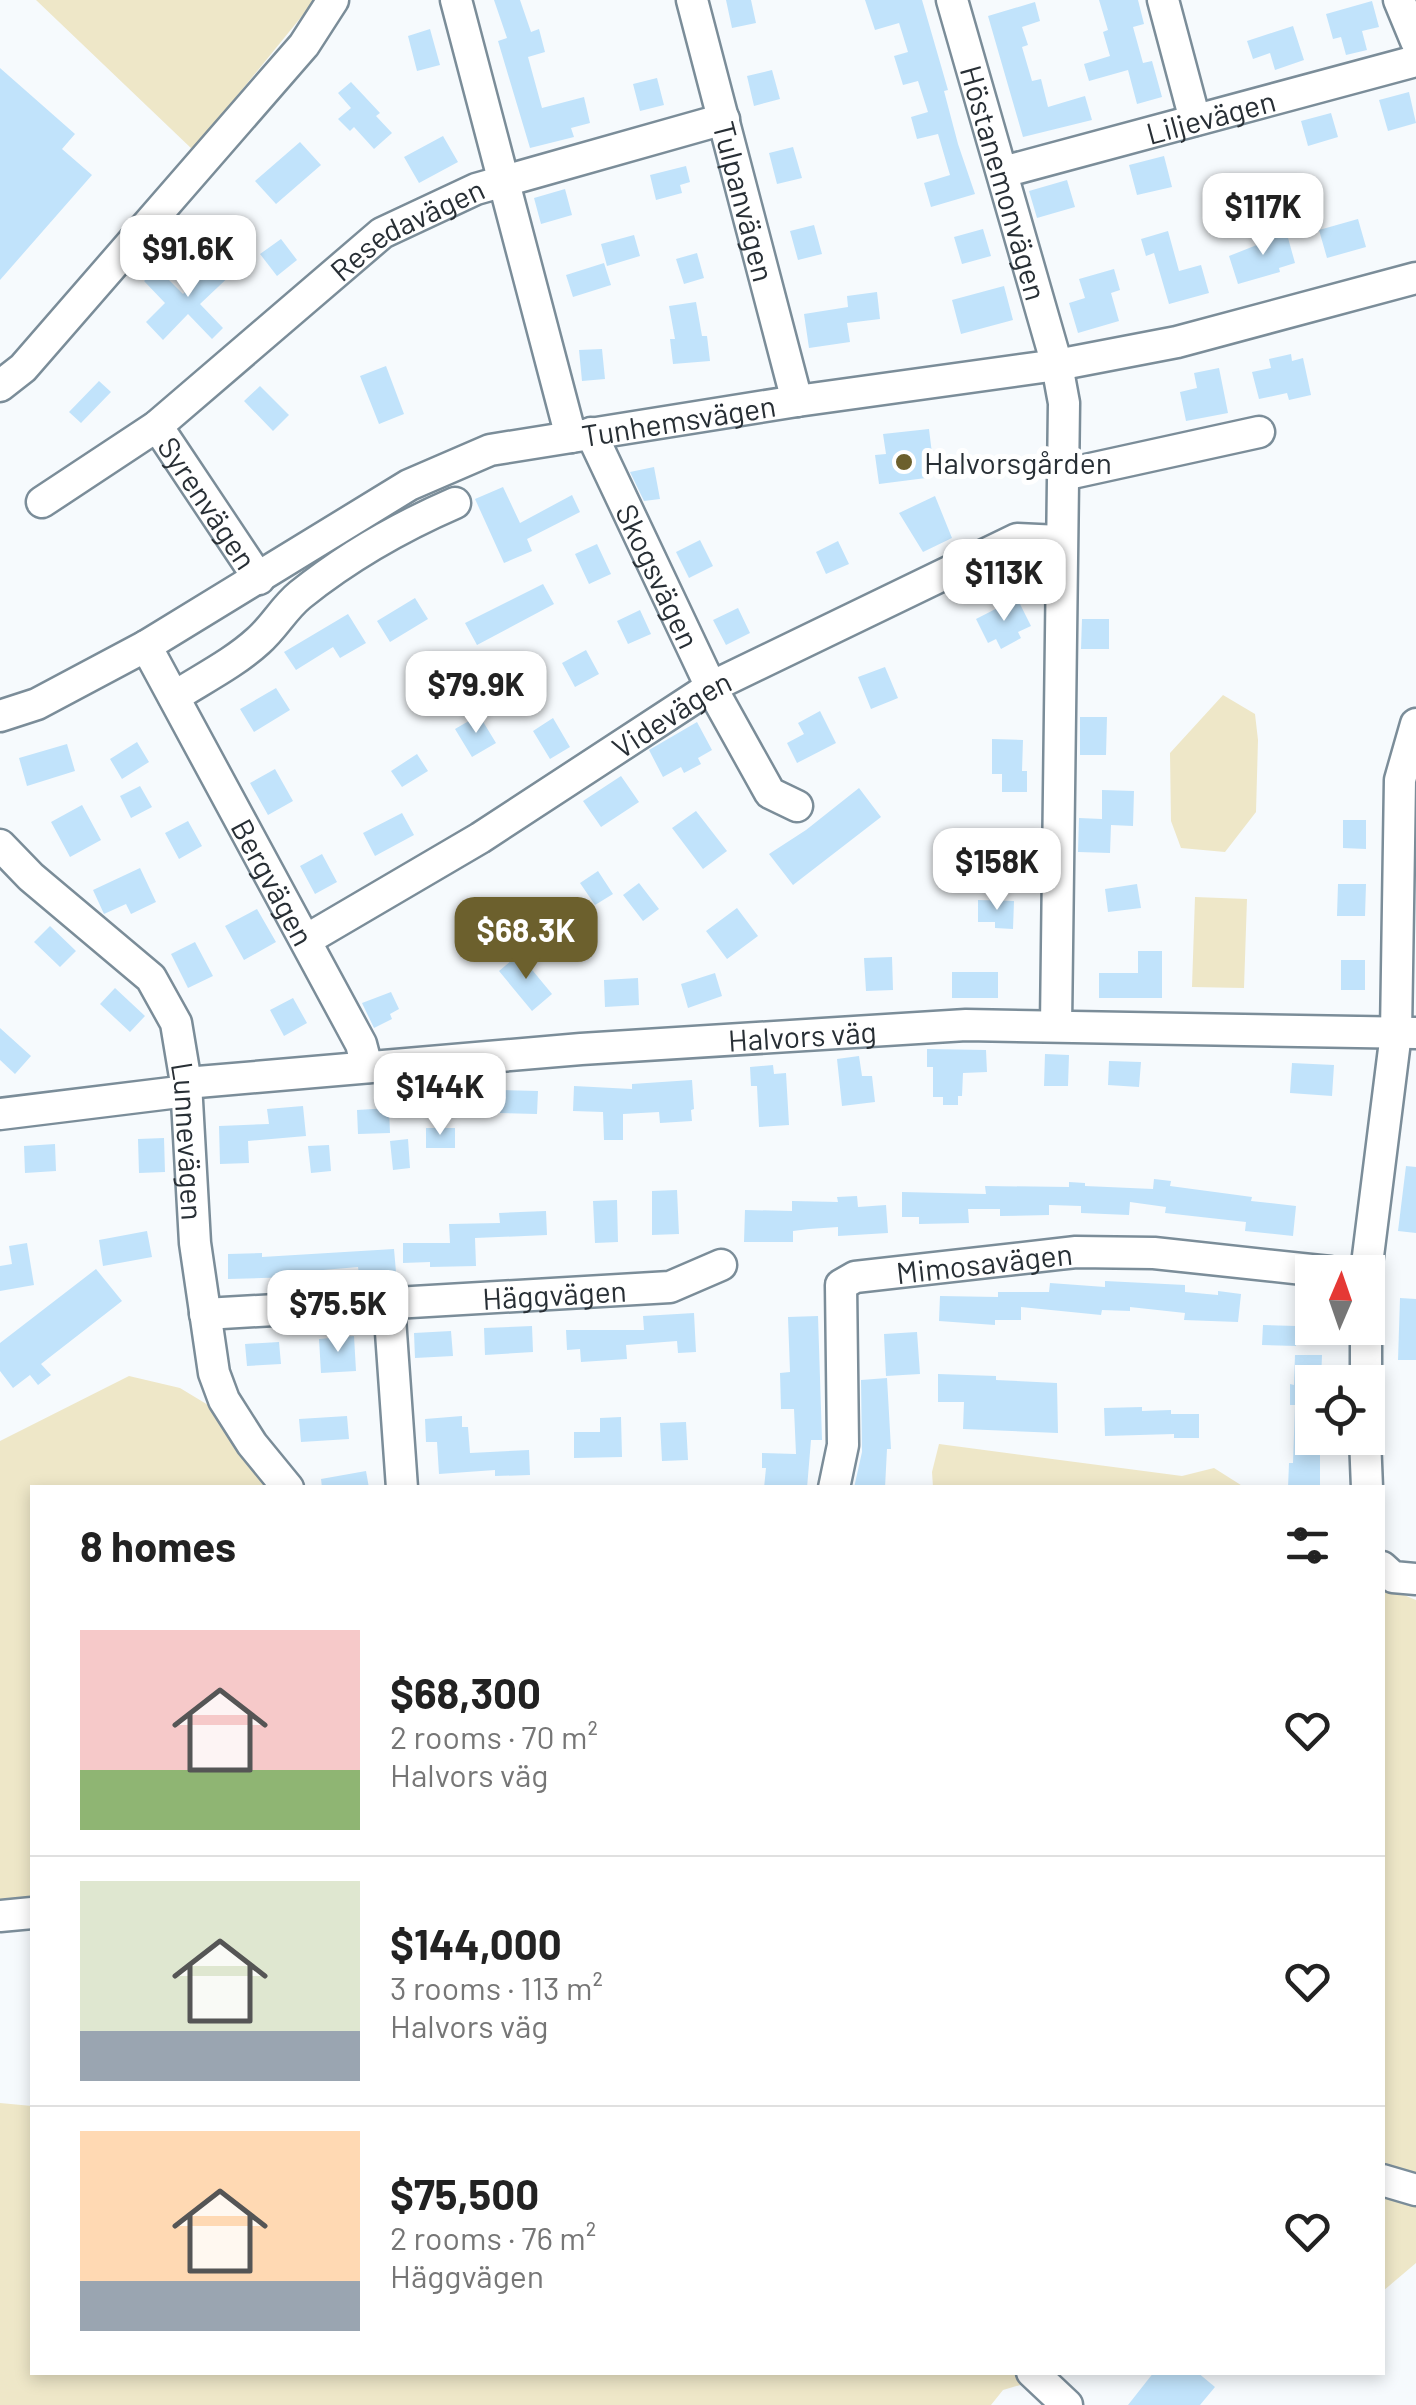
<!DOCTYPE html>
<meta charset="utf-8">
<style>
body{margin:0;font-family:Barlow,sans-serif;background:#f6f6f6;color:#222;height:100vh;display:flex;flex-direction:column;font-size:38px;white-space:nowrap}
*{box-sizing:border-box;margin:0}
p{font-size:32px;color:#767676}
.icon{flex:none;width:55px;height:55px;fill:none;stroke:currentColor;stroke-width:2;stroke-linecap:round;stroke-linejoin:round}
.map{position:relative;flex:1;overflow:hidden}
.panel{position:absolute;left:30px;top:1485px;width:1355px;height:890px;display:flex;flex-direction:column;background:#fff;border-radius:0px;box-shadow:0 5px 15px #0003}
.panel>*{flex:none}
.needle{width:65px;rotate:2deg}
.tools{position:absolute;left:1295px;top:1255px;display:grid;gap:20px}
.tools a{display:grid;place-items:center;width:90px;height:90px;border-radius:0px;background:#fff;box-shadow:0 5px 15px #0003;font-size:50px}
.price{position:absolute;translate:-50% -85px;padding:0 22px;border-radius:20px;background:#fff;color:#222;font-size:32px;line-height:65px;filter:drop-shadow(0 2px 5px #0008)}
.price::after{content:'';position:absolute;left:50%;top:60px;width:30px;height:22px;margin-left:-15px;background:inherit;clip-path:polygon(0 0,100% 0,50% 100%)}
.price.current{background:#6c602d;color:#fff}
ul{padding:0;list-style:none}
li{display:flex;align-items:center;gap:30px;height:250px;padding:0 50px}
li+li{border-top:2px solid #e0e0e0}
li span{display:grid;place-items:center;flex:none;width:280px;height:200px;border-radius:0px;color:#555}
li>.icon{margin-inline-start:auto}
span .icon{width:120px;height:120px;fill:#fffc;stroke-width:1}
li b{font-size:42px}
h2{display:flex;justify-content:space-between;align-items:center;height:120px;padding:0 50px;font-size:42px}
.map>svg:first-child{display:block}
.green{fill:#eee7c8}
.building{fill:#c1e3fb}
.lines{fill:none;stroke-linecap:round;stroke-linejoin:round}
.minor-casing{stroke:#7b8d99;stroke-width:35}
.minor{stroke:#fff;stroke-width:30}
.poi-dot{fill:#6c602d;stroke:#fff;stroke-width:4}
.labels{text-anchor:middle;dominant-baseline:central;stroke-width:10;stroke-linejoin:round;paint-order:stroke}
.street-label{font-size:30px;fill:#282f35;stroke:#fff}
.poi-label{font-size:30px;fill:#282f35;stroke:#fff;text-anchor:start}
</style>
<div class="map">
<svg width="1416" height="2405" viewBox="0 0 1416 2405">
<rect width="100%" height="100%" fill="#f6fafd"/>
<path class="green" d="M36,0H315L193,150Z
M1223,695L1255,714L1258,740L1256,812L1225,852L1181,848L1171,821L1170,753Z
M1195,897L1247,899L1244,988L1192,987Z
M129,1376L180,1388L213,1408L274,1487L32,1488V1899L0,1903V1441Z
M939,1444L1182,1476L1214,1468L1244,1487H933L932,1472Z
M1382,1586L1416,1600V2263L1383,2291Z
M0,2103L32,2106V2372L1061,2373L1003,2390L991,2405H0Z"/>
<path class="building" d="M494,0H520L531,32L539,29L545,52L528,57L542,108L584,97L590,123L571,128L574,137L530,148L498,41L507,38Z
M726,0H751L756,23L732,28Z
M865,0H922L948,90L944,91L958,144L975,194L931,207L924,183L950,175L938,134L917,139L911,117L928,112L918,81L903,85L894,56L908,52L899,23L875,30Z
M1099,0H1138L1144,24L1133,27L1143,63L1152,61L1162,97L1137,104L1128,70L1089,81L1084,64L1110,56L1103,32L1108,30Z
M1372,1L1379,27L1362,31L1367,50L1346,55L1341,37L1333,39L1326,14Z
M1035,2L1040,21L1022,27L1028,45L1022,47L1032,81L1041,79L1048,107L1085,96L1092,120L1023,137L988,16Z
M1293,26L1304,60L1275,70L1270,53L1253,59L1247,41Z
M430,29L440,65L417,71L408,36Z
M0,68L75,134L62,149L92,175L0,280Z
M772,70L780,99L754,106L747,76Z
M657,78L664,105L640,111L633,84Z
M351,82L380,113L376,116L392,133L374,149L354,127L350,131L338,119L351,108L338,93Z
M1409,92L1416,123L1388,131L1379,100Z
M1331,113L1338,137L1308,146L1301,121Z
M443,136L458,162L419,183L404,157Z
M300,142L321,165L276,204L255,181Z
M793,147L802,178L777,184L769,153Z
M1164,156L1172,187L1137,195L1129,165Z
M686,166L690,182L680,185L682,193L656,200L650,175Z
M1067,180L1075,207L1037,218L1029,191Z
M565,189L572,215L541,224L534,198Z
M1358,219L1366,247L1327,258L1319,230Z
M814,225L822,254L798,260L790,231Z
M1285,227L1295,263L1279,268L1280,272L1238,284L1229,256L1267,241L1264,234Z
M983,229L991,256L962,264L954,237Z
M1168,231L1179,271L1201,265L1209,293L1169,304L1154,253L1146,256L1141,239Z
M634,235L640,256L607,266L601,244Z
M281,239L297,260L277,276L260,254Z
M697,253L704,278L684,284L676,259Z
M222,255L236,270L200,304L223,328L212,339L188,314L163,340L146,322L165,303L144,281L158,269L183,294Z
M604,263L611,285L573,297L566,275Z
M1114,269L1120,290L1111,293L1119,321L1078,333L1069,303L1085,298L1079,279Z
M1004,286L1013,320L961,334L952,300Z
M877,292L880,319L847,323L850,342L809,348L804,314L848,307L847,296Z
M696,302L702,336H707L710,361L673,364L670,339H675L669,306Z
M602,349L605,379L582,381L579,350Z
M1291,354L1292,361L1303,358L1311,395L1289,400L1287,393L1259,399L1252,372L1271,368L1269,359Z
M386,366L404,414L379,424L360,376Z
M1219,368L1228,413L1186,421L1180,392L1197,388L1194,373Z
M99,381L111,392L81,423L69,412Z
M260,386L289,415L273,431L244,401Z
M929,429L934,470L923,471L926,478L879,484L875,455L886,454L883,434Z
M654,467L660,499L644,501L630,472Z
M503,487L520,523L572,495L580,512L527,539L532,551L504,563L475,499Z
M935,496L952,538L923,552L899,513Z
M700,540L713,566L689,578L676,552Z
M838,541L849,564L826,574L816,552Z
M597,544L611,574L589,584L575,554Z
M543,584L554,604L477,645L465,623Z
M415,598L428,619L390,642L377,621Z
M1017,598L1031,626L1018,632L1021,638L1001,649L996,639L988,643L976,619Z
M738,608L750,633L726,645L713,620Z
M640,610L651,634L628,644L617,621Z
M348,614L366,643L340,658L333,647L296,670L284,652Z
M1082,619H1109V649H1081Z
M586,650L599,674L575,687L562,663Z
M885,667L898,698L871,709L858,677Z
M276,688L290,710L254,732L240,709Z
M820,711L836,743L797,763L787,743L804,734L798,723Z
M479,715L496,743L472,757L455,729Z
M1080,717H1107L1106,755H1080Z
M553,718L570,747L550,759L533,731Z
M697,722L712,750L698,758L701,764L684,773L681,767L663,777L649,750Z
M992,739L1023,740L1022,771H1027V792H1002V774H992Z
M137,742L149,762L122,779L110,759Z
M67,744L75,771L27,786L19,758Z
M417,754L428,771L402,787L391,771Z
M275,769L293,801L268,815L250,783Z
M621,776L639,802L601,827L583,801Z
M140,786L152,807L131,818L120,796Z
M859,788L881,817L793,885L769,854L806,830Z
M1102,790L1134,791L1133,826L1111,825L1110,853L1078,852L1079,818L1102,819Z
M82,805L101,840L70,857L51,822Z
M696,811L727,851L703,869L672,828Z
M402,813L414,835L375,856L363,833Z
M1343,820H1366V849L1343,848Z
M188,821L202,846L179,859L165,833Z
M322,854L337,882L315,894L300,866Z
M140,868L156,902L131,914L126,904L104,914L93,890Z
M598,871L613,894L595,905L580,883Z
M639,883L659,909L643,921L623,895Z
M1137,884L1141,908L1108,912L1105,889Z
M1338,884H1366L1365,916H1337Z
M978,900L1014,901L1013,929L995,928V922H978Z
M737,908L758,936L727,959L706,931Z
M257,909L276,942L244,960L225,926Z
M494,912L504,931L477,946L467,927Z
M50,926L76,951L60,967L34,942Z
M195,942L213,976L188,988L171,954Z
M1138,951H1162V998H1099V973H1138Z
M519,954L552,994L532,1011L499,971Z
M892,957L893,990L866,991L864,958Z
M1341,960H1365V990H1341Z
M952,972H998V998H952Z
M715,973L722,996L688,1008L681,984Z
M638,978L639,1005L605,1007L604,980Z
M115,988L145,1016L130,1032L100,1004Z
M391,992L399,1009L390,1014L392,1019L374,1028L362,1003Z
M293,998L307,1023L284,1036L270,1010Z
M0,1028L31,1056L15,1074L0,1060Z
M927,1049L986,1050L987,1072L963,1073L962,1096H958V1105H943V1097H933V1067H927Z
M1045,1054L1069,1055L1068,1086H1044Z
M859,1056L862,1076H872L875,1102L842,1106L837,1059Z
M1109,1061L1141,1062L1139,1087L1108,1085Z
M1292,1063L1334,1065L1332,1096L1290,1093Z
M773,1065L774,1074L786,1073L789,1125L759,1127L757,1086H751L750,1067Z
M692,1080L694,1109L691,1110L692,1121L660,1123L659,1112L623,1114V1140H604L603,1112L573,1111L574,1086L632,1089V1084Z
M500,1090L538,1091L537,1114L499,1113Z
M303,1106L306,1136L248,1141L249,1163L220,1164L219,1126L269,1124L267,1109Z
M389,1108L390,1133L358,1134L357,1110Z
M426,1128H455V1148H426Z
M164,1138L165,1172L139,1173L138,1139Z
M408,1139L410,1168L393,1170L390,1141Z
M55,1144L56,1171L25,1173L24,1146Z
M329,1145L331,1171L311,1173L308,1146Z
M1406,1166L1416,1167V1233L1398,1231Z
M1154,1179L1171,1181L1170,1186L1252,1197L1251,1201L1296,1206L1293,1236L1245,1231L1246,1222L1165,1213L1166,1207L1130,1202L1129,1215L1081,1213V1206L1049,1205V1215L1000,1216V1209H968L969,1223L919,1224V1217H902V1192L986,1194L985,1186L1069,1187V1182L1085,1183V1186L1153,1189Z
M677,1190L679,1234L652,1235V1191Z
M857,1196L858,1207L886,1205L888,1233L838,1236V1227L809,1229L793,1231V1242H744L745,1210L792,1211V1201L838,1202L837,1197Z
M617,1200L618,1242L595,1243L593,1201Z
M546,1211L547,1235L475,1238L476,1266L430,1267V1262L403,1263V1243H450L449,1224L500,1223L499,1213Z
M147,1231L152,1257L103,1266L99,1240Z
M27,1243L34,1285L0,1291V1266L12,1264L9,1246Z
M394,1249L396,1272L359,1274L358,1267L323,1270L324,1276L228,1279V1254L262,1253V1257Z
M96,1269L122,1301L41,1364L51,1375L38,1385L30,1375L13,1388L0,1371V1343Z
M1105,1281L1185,1285V1292L1218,1295V1291L1241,1294L1238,1322L1184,1320L1185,1313L1130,1307V1311L1102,1310L1101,1315L1021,1307V1320H995V1325L939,1321L940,1296L998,1297V1292H1049L1050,1283L1105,1287Z
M1400,1298L1416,1299V1360H1398Z
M694,1313L696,1352L678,1353L677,1341L626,1345L627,1359L581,1362L580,1349L567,1350L566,1330H644L643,1316Z
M818,1316L822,1440H811L807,1488H764L766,1468H762V1453L796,1454L794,1409H781L780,1373L790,1372L788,1317Z
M1263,1325L1296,1326V1346L1262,1345Z
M532,1326L533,1352L485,1355L484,1328Z
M451,1331L453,1356L415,1358L414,1333Z
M917,1332L920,1374L886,1376L884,1334Z
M354,1336L356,1371L321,1373L319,1339Z
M279,1342L281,1364L247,1366L245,1344Z
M1295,1355H1322L1321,1382L1312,1381V1438H1320V1488H1288L1289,1463H1293L1295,1405H1290V1384L1294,1385Z
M938,1374L996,1376V1380L1057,1383L1058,1433L963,1429L964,1402H938Z
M887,1378L891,1449H887L885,1488H854L862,1452L861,1380Z
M1142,1407V1411L1171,1410V1414H1199V1438H1174V1434L1105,1436L1104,1408Z
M347,1416L349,1439L301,1442L299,1419Z
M462,1416V1427H468L470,1453L529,1450L530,1475L495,1476V1470L439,1474L437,1442H426L425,1419Z
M621,1417L622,1457L574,1458V1432H600V1418Z
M686,1422L688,1460L662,1461L660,1423Z
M366,1471L369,1488H322L321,1479Z
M1154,2372H1197L1215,2387L1200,2405H1128Z"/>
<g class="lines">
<defs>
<g id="minor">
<path d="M456,0L571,437"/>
<path id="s1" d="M692,0L797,401"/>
<path id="s2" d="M952,0L1057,365L1064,403L1056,1025"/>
<path d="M1163,0L1195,120"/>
<path d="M1399,0L1416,41"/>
<path id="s3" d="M1003,172L1416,61"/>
<path d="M0,386L23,368L304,45L333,0"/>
<path id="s4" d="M157,426L259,579"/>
<path id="s5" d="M591,433L711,687L770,793L797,806"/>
<path d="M1063,475L1259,432"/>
<path id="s6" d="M42,502L157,426L382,233L476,189L724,119"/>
<path id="s7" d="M146,646L361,1044L367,1067"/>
<path d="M174,697C202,679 234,663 258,641C274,627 284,608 300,595C346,558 402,526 455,503"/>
<path id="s8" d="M0,716L37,704L146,646L409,485L490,450L797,401L1057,365L1177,342L1416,278"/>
<path id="s9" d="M0,845L31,877L151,978L176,1023L186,1083L195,1243L214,1373L224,1400L252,1444L288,1488"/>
<path id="s10" d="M306,940L480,838L711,687L1017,539L1060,541"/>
<path id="s11" d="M186,1083L581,1049L966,1025L1416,1033"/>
<path d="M0,1114L187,1091"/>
<path d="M1366,1272L1396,1033L1400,780L1416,724"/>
<path d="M389,1304L402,1488"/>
<path id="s12" d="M205,1314L670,1287L721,1265"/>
<path d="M1366,1328V1382"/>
<path d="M1365,1438L1367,1488"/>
<path id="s13" d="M834,1488L843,1445L841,1285L855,1277L1076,1252L1154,1253L1330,1272"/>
<path d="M1382,1567L1393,1577L1416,1579"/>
<path d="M0,1916L32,1913"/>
<path d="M1382,2180L1416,2190"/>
<path d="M1032,2372L1067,2405"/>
</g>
</defs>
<use href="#minor" class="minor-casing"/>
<use href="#minor" class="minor"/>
</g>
<circle class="poi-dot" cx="904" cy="462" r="10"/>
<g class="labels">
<g class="street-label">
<text stroke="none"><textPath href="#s3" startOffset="215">Liljevägen</textPath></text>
<text stroke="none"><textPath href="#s2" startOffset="190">Höstanemonvägen</textPath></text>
<text stroke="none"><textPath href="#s1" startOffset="208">Tulpanvägen</textPath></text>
<text stroke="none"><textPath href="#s6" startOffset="458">Resedavägen</textPath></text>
<text stroke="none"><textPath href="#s8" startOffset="750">Tunhemsvägen</textPath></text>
<text stroke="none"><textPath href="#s4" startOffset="92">Syrenvägen</textPath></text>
<text stroke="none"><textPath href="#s5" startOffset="158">Skogsvägen</textPath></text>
<text stroke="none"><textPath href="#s10" startOffset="430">Videvägen</textPath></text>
<text stroke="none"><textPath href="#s7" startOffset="268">Bergvägen</textPath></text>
<text stroke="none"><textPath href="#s11" startOffset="618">Halvors väg</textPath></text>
<text stroke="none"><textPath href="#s9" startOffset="372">Lunnevägen</textPath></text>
<text stroke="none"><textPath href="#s13" startOffset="350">Mimosavägen</textPath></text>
<text stroke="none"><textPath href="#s12" startOffset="350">Häggvägen</textPath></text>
</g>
<g class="poi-label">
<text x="924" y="462">Halvorsgården</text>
</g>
</g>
</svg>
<div class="tools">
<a><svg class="needle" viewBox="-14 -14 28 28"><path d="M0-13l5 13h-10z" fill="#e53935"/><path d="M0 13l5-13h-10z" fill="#767676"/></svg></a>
<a><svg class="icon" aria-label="locate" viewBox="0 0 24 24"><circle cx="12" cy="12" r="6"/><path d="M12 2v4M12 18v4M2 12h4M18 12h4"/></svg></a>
</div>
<b class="price" style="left:1263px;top:258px">$117K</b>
<b class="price" style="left:188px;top:300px">$91.6K</b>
<b class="price" style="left:1004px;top:624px">$113K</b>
<b class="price" style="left:476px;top:736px">$79.9K</b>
<b class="price" style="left:997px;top:913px">$158K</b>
<b class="price current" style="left:526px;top:982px">$68.3K</b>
<b class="price" style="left:440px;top:1138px">$144K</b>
<b class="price" style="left:338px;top:1355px">$75.5K</b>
<section class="panel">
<h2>8 homes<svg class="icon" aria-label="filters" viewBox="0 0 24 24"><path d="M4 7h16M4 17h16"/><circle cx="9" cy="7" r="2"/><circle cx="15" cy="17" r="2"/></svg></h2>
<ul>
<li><span style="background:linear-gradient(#f6c9c9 70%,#8fb573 0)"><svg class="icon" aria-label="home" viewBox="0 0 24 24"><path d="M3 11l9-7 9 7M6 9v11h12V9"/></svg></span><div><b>$68,300</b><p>2 rooms · 70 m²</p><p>Halvors väg</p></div><svg class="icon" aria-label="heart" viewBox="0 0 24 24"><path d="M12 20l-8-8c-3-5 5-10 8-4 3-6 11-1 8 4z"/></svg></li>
<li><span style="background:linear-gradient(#dfe7d0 75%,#9aa5b1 0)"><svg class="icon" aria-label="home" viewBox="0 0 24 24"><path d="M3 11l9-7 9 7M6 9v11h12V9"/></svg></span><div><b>$144,000</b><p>3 rooms · 113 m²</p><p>Halvors väg</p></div><svg class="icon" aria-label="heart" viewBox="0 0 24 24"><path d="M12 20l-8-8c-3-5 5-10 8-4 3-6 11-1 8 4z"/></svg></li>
<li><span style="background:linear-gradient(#ffd9b3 75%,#9aa5b1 0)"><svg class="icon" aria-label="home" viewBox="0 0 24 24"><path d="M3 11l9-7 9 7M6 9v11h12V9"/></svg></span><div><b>$75,500</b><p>2 rooms · 76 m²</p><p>Häggvägen</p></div><svg class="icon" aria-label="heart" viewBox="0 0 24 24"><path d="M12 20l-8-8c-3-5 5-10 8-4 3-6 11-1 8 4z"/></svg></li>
</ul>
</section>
</div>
